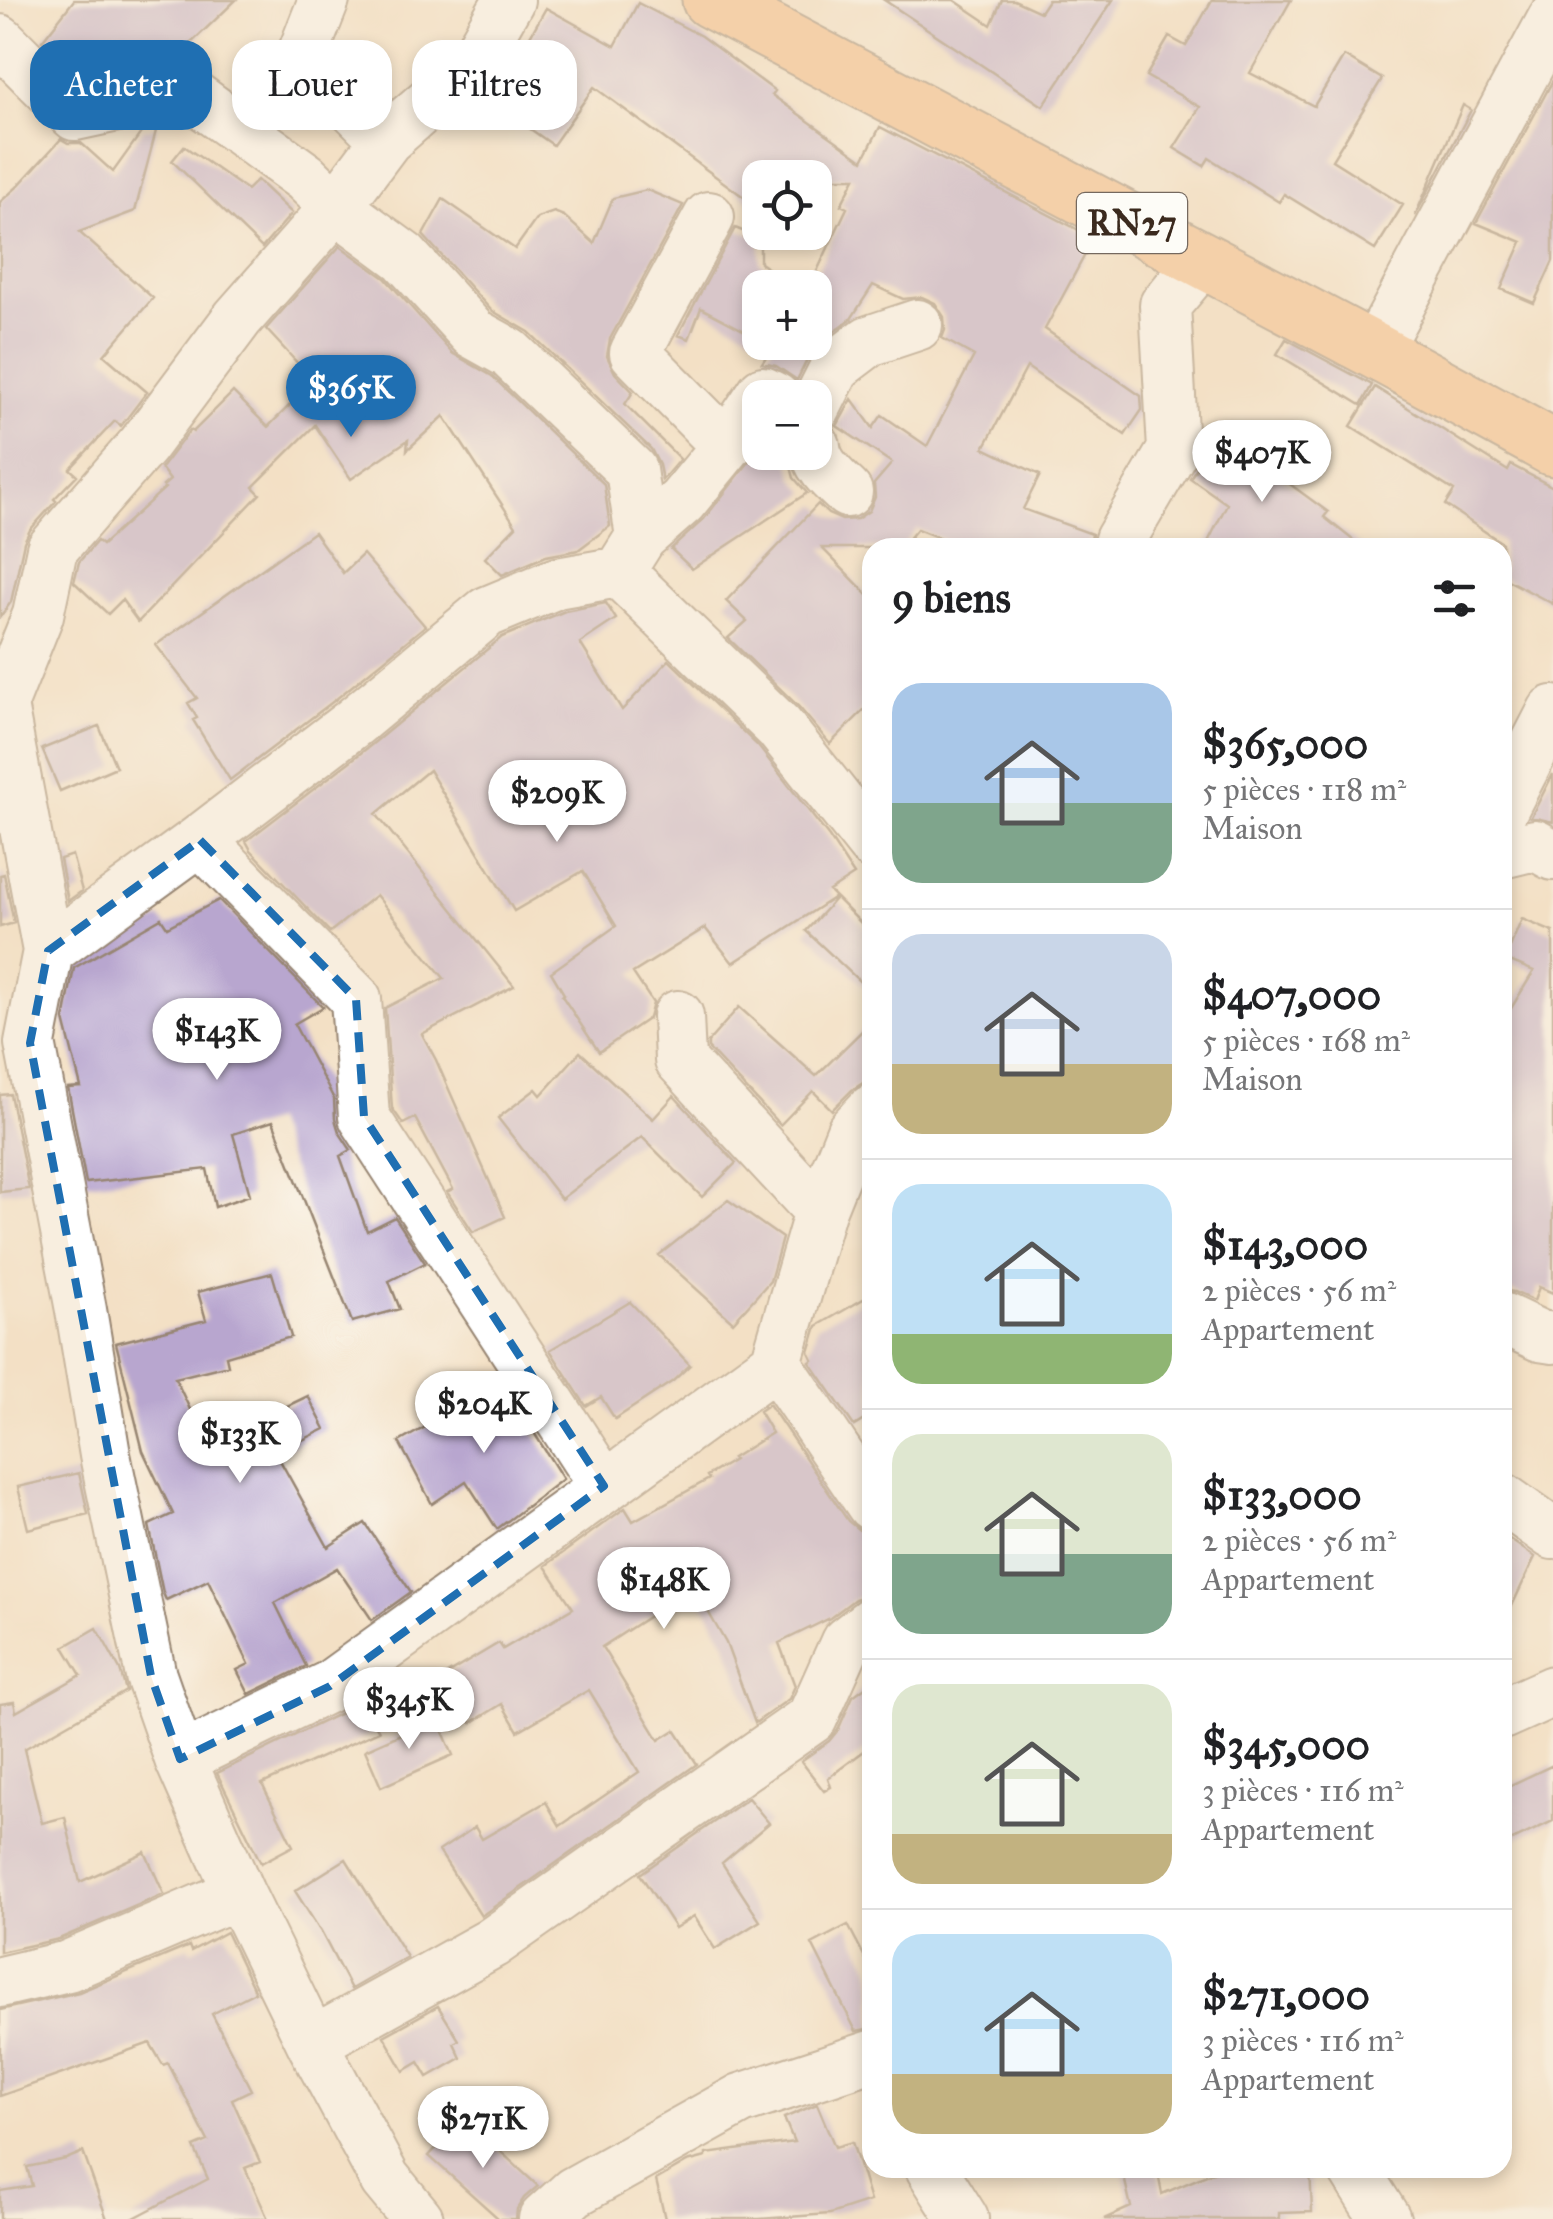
<!DOCTYPE html>
<html lang="fr">
<meta charset="utf-8">
<style>
body{margin:0;font-family:"IM FELL Great Primer",serif;background:#f6f6f6;color:#202124;height:100vh;display:flex;flex-direction:column;font-size:38px;white-space:nowrap}
*{box-sizing:border-box;margin:0}
p{font-size:32px;color:#757577}
.icon{flex:none;width:55px;height:55px;fill:none;stroke:currentColor;stroke-width:2;stroke-linecap:round;stroke-linejoin:round}
.map{position:relative;flex:1;overflow:hidden}
.sheet{position:absolute;left:862px;top:538px;width:650px;height:1640px;display:flex;flex-direction:column;background:#fff;border-radius:30px;box-shadow:0 5px 15px #0003}
.sheet>*{flex:none}
.guide{position:absolute;left:30px;top:40px;width:682px;height:90px;display:flex;gap:20px}
.controls{position:absolute;left:742px;top:160px;display:grid;gap:20px}
.controls a{display:grid;place-items:center;width:90px;height:90px;border-radius:20px;background:#fff;box-shadow:0 5px 15px #0003;font-size:50px}
.price{position:absolute;translate:-50% -85px;padding:0 22px;border-radius:35px;background:#fff;color:#222;font-size:32px;line-height:65px;filter:drop-shadow(0 2px 5px #0008)}
.price::after{content:'';position:absolute;left:50%;top:60px;width:30px;height:22px;margin-left:-15px;background:inherit;clip-path:polygon(0 0,100% 0,50% 100%)}
.price.active{background:#1f6fb2;color:#fff}
ul{padding:0;list-style:none}
li{display:flex;align-items:center;gap:30px;height:250px;padding:0 30px}
li+li{border-top:2px solid #e0e0e0}
li span{display:grid;place-items:center;flex:none;width:280px;height:200px;border-radius:30px;color:#555}
li>.icon{margin-inline-start:auto}
span .icon{width:120px;height:120px;fill:#fffc;stroke-width:1}
li b{font-size:42px}
h2{display:flex;justify-content:space-between;align-items:center;height:120px;padding:0 30px;font-size:42px}
.tag{padding:0 35px;border-radius:30px;background:#fff;box-shadow:0 5px 15px #0003;font-size:35px;line-height:90px}
.tag.active{background:#1f6fb2;color:#fff}
.map>svg:first-child{display:block}
.building{fill:#b8a6cf}
.lines{fill:none;stroke-linecap:round;stroke-linejoin:round}
.minor-casing{stroke:#978572;stroke-width:54}
.major-casing{stroke:#978572;stroke-width:59}
.minor{stroke:#fff;stroke-width:50}
.major{stroke:#f7bd88;stroke-width:55}
.marked{fill:none;stroke:#1f6fb2;stroke-width:8;stroke-dasharray:20 12;stroke-linejoin:round}
.labels{text-anchor:middle;dominant-baseline:central;stroke-width:10;stroke-linejoin:round;paint-order:stroke}
.shield{fill:#fdfcf7;stroke:#75695f;stroke-width:2.5}
.shield-label{font-size:35px;font-weight:bold;fill:#3b2a1e}
</style>
<div class="map">
<svg width="1553" height="2219" viewBox="0 0 1553 2219">
<rect width="100%" height="100%" fill="#fdfcf7"/>
<filter id="ink" filterUnits="userSpaceOnUse"><feTurbulence type="fractalNoise" baseFrequency=".01" numOctaves="2"/><feDisplacementMap in="SourceGraphic" scale="20" xChannelSelector="R" yChannelSelector="G"/><feConvolveMatrix kernelMatrix="1 2 1 2 8 2 1 2 1" color-interpolation-filters="sRGB"/></filter>
<filter id="wash" filterUnits="userSpaceOnUse"><feTurbulence type="fractalNoise" baseFrequency=".0048" numOctaves="4" result="noise"/><feDisplacementMap in="SourceGraphic" scale="40" xChannelSelector="R" yChannelSelector="G"/><feGaussianBlur stdDeviation="2.25" result="paint"/><feColorMatrix in="noise" values="0 0 0 0 0 0 0 0 0 0 0 0 0 0 0 0 0 1.4 0 .05"/><feComposite in="paint" operator="in"/></filter>
<g filter="url(#wash)">
<rect width="100%" height="100%" fill="#f3e0c5"/>
<g id="blocks">
<path class="building" d="M74,0H236L167,66L134,73L106,43L79,78L42,41Z
M884,0H954L991,25L1002,0H1014L1040,12L1048,0H1113L1043,106Z
M1212,0H1291L1250,73L1314,106L1344,56L1382,79L1332,160L1403,205L1375,250L1284,194L1279,202L1209,158L1204,166L1174,148L1200,107L1146,76L1169,37L1186,46Z
M638,3L701,36L775,91L772,95L863,160L880,127L1094,238L1045,329L1141,396L1142,410L1125,435L1027,367L984,448L1040,475L1023,509L1092,534L1090,548H965L917,529L901,548H822L872,599V702L830,744L799,707L728,638L747,621L726,601L818,504L828,514L842,520L857,519L869,511L875,497L874,484L892,463L837,426L852,399L873,428L882,415L927,446L974,356L942,338L945,330L944,317L935,303L922,297L903,299L873,285L851,319L819,343L811,352L797,380L776,366L762,363L773,346L767,342H815V288H809L847,208L841,205L855,178H760V209L594,87L553,145L516,119L556,64L524,47L546,8L615,46Z
M1553,80V261L1534,303L1501,289L1522,242L1476,223Z
M1463,105L1471,110L1415,216Z
M157,127L135,211L79,232L153,298L104,355L147,392L121,426L115,421L70,469L77,475L54,499L56,501L30,530L24,542L11,602L0,617V202L16,188L61,139L68,143H81L113,172L143,130Z
M184,146L247,190L257,180L292,213L262,248L172,161Z
M647,190L683,205L610,339L607,356L615,373L633,392L625,404L680,459L662,480L659,465L651,449L529,332L491,310L423,235L443,199L515,249L537,218L554,212L564,216L594,243L613,198Z
M735,228L760,238V263L797,288H760V339L701,308L689,339L678,335Z
M340,246L385,278L452,353L492,376L604,484L610,526L578,550L546,556L502,575L485,558L516,526L444,416L407,450L408,440L351,479L315,425L253,487L260,494L138,622L122,600L108,614L74,582L79,562L97,541L102,545L165,488L163,486L170,480L161,468L190,430L193,432L233,392L268,427L314,381L266,329Z
M1286,339L1372,385L1361,405L1277,354Z
M1375,387L1508,471L1511,465L1553,487V604L1502,577V543L1445,505L1454,491L1351,426Z
M1220,433L1328,512L1324,517L1363,548H1205L1227,504L1190,478Z
M760,448V452H787L794,478L807,493L692,569L671,549L704,519Z
M314,532L343,573L363,554L425,626L335,700L230,780L193,720L197,718L188,703L197,698L156,645Z
M606,603L616,619L580,643L622,710L669,660L758,746L829,837L854,875L829,891L835,897L733,963L705,928L633,973L653,1003L649,1018L599,1052L562,996L564,994L551,972L616,926L583,871L514,911L429,770L376,814L514,986L422,1034L436,1060L505,1217L473,1232L447,1192L453,1189L415,1118L403,1124L392,1108L385,1008L444,978L376,895L330,932L251,850L246,841L370,746L502,637L565,611Z
M99,726L116,767L60,791L42,749Z
M1553,774V822L1531,817Z
M72,855L82,891L68,901L60,859Z
M4,874L14,923L0,927V875Z
M836,898L872,934V993L806,931Z
M219,900L323,1007L294,1024L334,1099L335,1119L339,1132L351,1150L340,1156L367,1231L395,1217L425,1263L389,1281L400,1309L352,1322L273,1121L233,1134L250,1195L215,1207L207,1169L86,1183L68,1088L81,1087L64,1020L74,968L161,918L167,927Z
M1522,919L1553,932V1293L1539,1287L1534,1301L1514,1292L1502,1290V1023L1534,971L1505,959Z
M739,1007L816,1076L872,1021V1082L863,1083L852,1090L832,1110L813,1091L780,1125L708,1048V1042Z
M580,1052L653,1119L674,1096L736,1163L702,1197L642,1137L561,1199L498,1118L536,1089L541,1095Z
M10,1094L29,1189L0,1192V1095Z
M728,1200L782,1238L770,1281L733,1322L659,1255Z
M272,1273L291,1337L226,1356L228,1365L175,1378L209,1449L267,1419L266,1416L308,1396L325,1429L276,1453L328,1547L365,1523L411,1592L372,1620L337,1568L275,1603L306,1666L249,1694L237,1670L249,1664L208,1580L166,1600L163,1593L149,1525L173,1514L143,1451L116,1343L206,1320L198,1292Z
M872,1294V1415L854,1426L810,1362L813,1360L809,1352L817,1326Z
M630,1302L690,1365L673,1381L615,1419L601,1397L586,1406L550,1350Z
M503,1383L563,1479L497,1529L466,1481L432,1504L399,1442Z
M769,1404L848,1521L859,1530L872,1534V1594L855,1599L830,1618L779,1643L795,1686L789,1699L755,1723L726,1643L694,1587L602,1647L659,1740L675,1730L697,1764L481,1916L439,1851L475,1827L482,1839L546,1802L560,1826L639,1772L589,1690L518,1731L502,1704L471,1723L442,1677L499,1643L503,1649L573,1608L545,1566L625,1508L633,1521L709,1479L707,1476L734,1460L732,1458L772,1433L759,1411Z
M79,1473L88,1514L28,1529L18,1487Z
M1502,1534L1535,1557L1502,1627Z
M97,1628L120,1670L126,1691L24,1749L42,1823L65,1817L80,1882L145,1852L164,1894L59,1939L0,1952V1704L14,1702L16,1712L81,1675L64,1647Z
M872,1682V1745L828,1778L831,1787L824,1791L801,1761L829,1741L838,1730L853,1696Z
M360,1700L379,1731L262,1784L293,1846L261,1863L217,1773L343,1712Z
M437,1718L453,1755L381,1787L365,1750Z
M1553,1765V1821L1502,1845V1789Z
M748,1798L769,1823L722,1863L760,1921L715,1949L694,1916L675,1928L640,1874Z
M346,1859L407,1957L351,1989L321,1932L295,1891Z
M848,1925L872,1971V2028L856,2031L812,1944Z
M226,1932L255,1992L212,2014L251,2090L232,2099L260,2162L245,2168L268,2219H132L208,2179L194,2147L208,2141L168,2063L163,2065L150,2043L0,2096V2010L79,1992L189,1946L191,1951Z
M438,2006L459,2040L454,2043L461,2058L428,2077L419,2062L404,2071L384,2036Z
M817,2104L835,2147L852,2142L870,2201L830,2214L759,2219H665L656,2180L687,2162L706,2157V2154L794,2142L784,2118Z
M464,2118L538,2186L524,2198L517,2209L516,2219H499L429,2156Z
M83,2152L107,2219H0V2191L32,2186L27,2167L66,2159Z
M1122,2168H1157L1162,2194L1223,2168H1310L1312,2212L1279,2213V2219H1104L1131,2207Z"/>
</g>
</g>
<g filter="url(#ink)">
<use href="#blocks" fill-opacity="0" stroke="#978572" stroke-width="2.5"/>
<g class="lines">
<defs>
<path id="minor" d="M324,0L302,56L386,140
M0,40L75,115L186,91L305,177L336,207L404,257L473,333L509,353L631,470L641,537L619,572L557,583L487,612L353,723L200,840L48,951
M1375,351L1553,19
M815,408L836,366L869,341L917,325
M727,446L763,392L775,398
M815,446C816,465 834,480 847,492
M641,537L682,501L727,446L635,353L709,217
M1118,548L1120,540L1173,450L1165,305L1203,260
M619,572L779,727L872,844
M1502,810L1553,711
M200,840L356,999L364,1117L604,1486
M1502,853L1535,845L1553,855
M678,1016L680,1060L820,1211
M1502,1318L1540,1336L1553,1338
M776,1363L872,1505
M1502,1498L1553,1534
M1502,1714L1553,1691
M180,1759L330,1686L776,1363L820,1211L852,1131L872,1110
M0,1982L68,1966L239,1893
M312,2043L492,1943L812,1718L846,1642L872,1622
M931,2168L963,2219
M1353,2168L1385,2219
M418,2219L385,2179L312,2043L239,1893L180,1759L151,1676L105,1455L81,1310L30,1043L48,951L2,705L38,615L52,549L143,445L238,318L336,207L386,140L472,65L509,0
M544,2219L574,2192L741,2099L872,2056"/>
<path id="major" d="M710,0L1375,351L1553,448"/>
</defs>
<use href="#minor" class="minor-casing"/>
<use href="#major" class="major-casing"/>
<use href="#minor" class="minor"/>
<use href="#major" class="major"/>
</g>
</g>
<path d="M0 0H1553V2219H0ZM200,840L356,999L364,1117L604,1486L330,1686L180,1759L151,1676L30,1043L48,951Z" fill="#f3e0c5" fill-opacity=".55" fill-rule="evenodd"/>
<path class="marked" d="M200,840L356,999L364,1117L604,1486L330,1686L180,1759L151,1676L30,1043L48,951Z"/>
<g class="labels">
<rect class="shield" x="1077" y="193" width="110" height="60" rx="8"/>
<g class="shield-label">
<text x="1132" y="223">RN27</text>
</g>
</g>
</svg>
<div class="controls">
<a><svg class="icon" aria-label="locate" viewBox="0 0 24 24"><circle cx="12" cy="12" r="6"/><path d="M12 2v4M12 18v4M2 12h4M18 12h4"/></svg></a>
<a>+</a>
<a>−</a>
</div>
<b class="price active" style="left:351px;top:440px">$365K</b>
<b class="price" style="left:1262px;top:505px">$407K</b>
<b class="price" style="left:557px;top:845px">$209K</b>
<b class="price" style="left:217px;top:1083px">$143K</b>
<b class="price" style="left:484px;top:1456px">$204K</b>
<b class="price" style="left:240px;top:1486px">$133K</b>
<b class="price" style="left:664px;top:1632px">$148K</b>
<b class="price" style="left:409px;top:1752px">$345K</b>
<b class="price" style="left:483px;top:2171px">$271K</b>
<div class="guide">
<a class="tag active">Acheter</a>
<a class="tag">Louer</a>
<a class="tag">Filtres</a>
</div>
<section class="sheet">
<h2>9 biens<svg class="icon" aria-label="filters" viewBox="0 0 24 24"><path d="M4 7h16M4 17h16"/><circle cx="9" cy="7" r="2"/><circle cx="15" cy="17" r="2"/></svg></h2>
<ul>
<li><span style="background:linear-gradient(#a9c7e8 60%,#7fa58c 0)"><svg class="icon" aria-label="home" viewBox="0 0 24 24"><path d="M3 11l9-7 9 7M6 9v11h12V9"/></svg></span><div><b>$365,000</b><p>5 pièces · 118 m²</p><p>Maison</p></div></li>
<li><span style="background:linear-gradient(#c9d6e8 65%,#c2b280 0)"><svg class="icon" aria-label="home" viewBox="0 0 24 24"><path d="M3 11l9-7 9 7M6 9v11h12V9"/></svg></span><div><b>$407,000</b><p>5 pièces · 168 m²</p><p>Maison</p></div></li>
<li><span style="background:linear-gradient(#bfe0f5 75%,#8fb573 0)"><svg class="icon" aria-label="home" viewBox="0 0 24 24"><path d="M3 11l9-7 9 7M6 9v11h12V9"/></svg></span><div><b>$143,000</b><p>2 pièces · 56 m²</p><p>Appartement</p></div></li>
<li><span style="background:linear-gradient(#dfe7d0 60%,#7fa58c 0)"><svg class="icon" aria-label="home" viewBox="0 0 24 24"><path d="M3 11l9-7 9 7M6 9v11h12V9"/></svg></span><div><b>$133,000</b><p>2 pièces · 56 m²</p><p>Appartement</p></div></li>
<li><span style="background:linear-gradient(#dfe7d0 75%,#c2b280 0)"><svg class="icon" aria-label="home" viewBox="0 0 24 24"><path d="M3 11l9-7 9 7M6 9v11h12V9"/></svg></span><div><b>$345,000</b><p>3 pièces · 116 m²</p><p>Appartement</p></div></li>
<li><span style="background:linear-gradient(#bfe0f5 70%,#c2b280 0)"><svg class="icon" aria-label="home" viewBox="0 0 24 24"><path d="M3 11l9-7 9 7M6 9v11h12V9"/></svg></span><div><b>$271,000</b><p>3 pièces · 116 m²</p><p>Appartement</p></div></li>
</ul>
</section>
</div>
